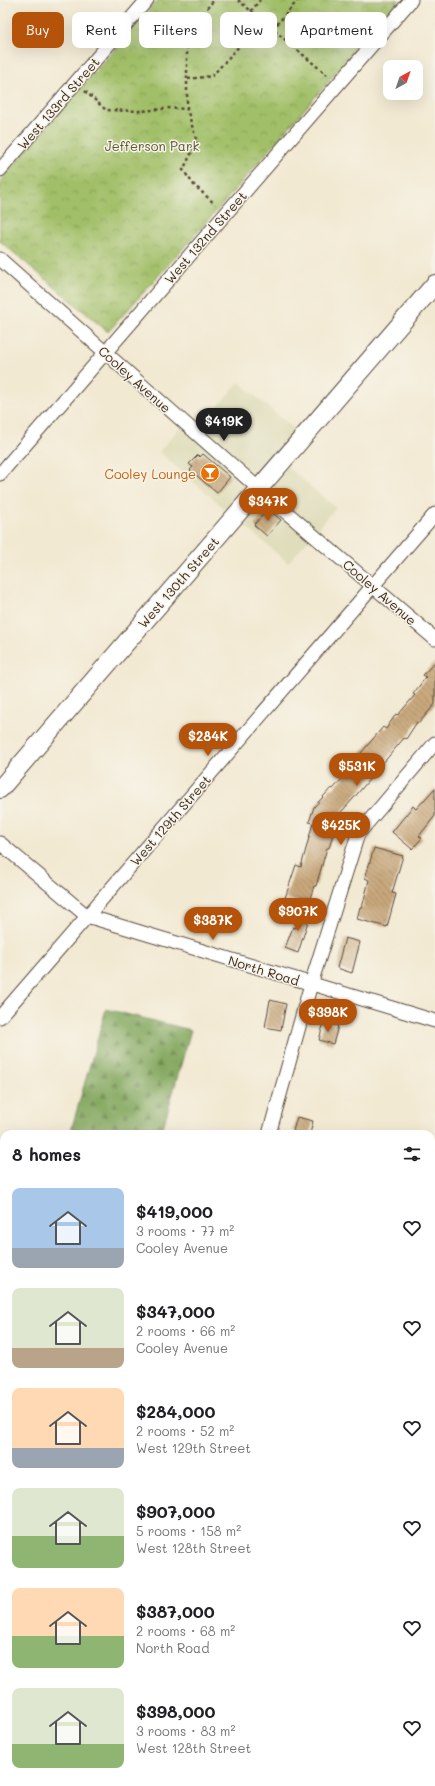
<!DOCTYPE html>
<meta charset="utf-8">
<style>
body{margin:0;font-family:Mali,sans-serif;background:#f2f2f2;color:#202124;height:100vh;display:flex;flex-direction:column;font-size:15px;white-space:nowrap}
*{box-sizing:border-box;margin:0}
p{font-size:13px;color:#757577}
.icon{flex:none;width:22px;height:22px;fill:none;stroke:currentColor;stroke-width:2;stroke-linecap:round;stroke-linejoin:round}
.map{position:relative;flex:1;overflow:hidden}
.side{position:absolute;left:0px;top:1130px;width:435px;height:656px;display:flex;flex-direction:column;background:#fff;border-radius:12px 12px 0 0;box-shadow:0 4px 16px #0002}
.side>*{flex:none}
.hud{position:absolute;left:12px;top:12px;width:411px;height:36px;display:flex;gap:8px}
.needle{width:26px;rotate:40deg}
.fabs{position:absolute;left:383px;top:60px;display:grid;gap:8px}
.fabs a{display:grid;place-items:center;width:40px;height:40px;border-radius:8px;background:#fff;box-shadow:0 4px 16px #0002;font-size:20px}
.price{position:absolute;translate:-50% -34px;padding:0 9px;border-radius:14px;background:#b45309;color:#fff;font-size:13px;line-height:26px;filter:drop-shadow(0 1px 2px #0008)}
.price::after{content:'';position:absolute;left:50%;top:24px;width:12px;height:9px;margin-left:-6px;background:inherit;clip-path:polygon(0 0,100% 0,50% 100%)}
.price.selected{background:#222;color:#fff}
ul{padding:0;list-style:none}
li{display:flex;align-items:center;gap:12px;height:100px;padding:0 12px}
li span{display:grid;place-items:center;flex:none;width:112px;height:80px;border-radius:8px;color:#555}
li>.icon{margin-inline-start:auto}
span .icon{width:48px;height:48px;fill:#fffc;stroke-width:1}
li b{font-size:17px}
h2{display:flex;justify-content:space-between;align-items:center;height:48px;padding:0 12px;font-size:17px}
.chip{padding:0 14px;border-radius:8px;background:#fff;box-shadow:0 4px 16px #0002;font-size:14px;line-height:36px}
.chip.selected{background:#b45309;color:#fff}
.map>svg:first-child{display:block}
.built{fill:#dfddbb}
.forest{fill:url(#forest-firs);stroke:#5e683d}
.park{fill:url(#park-crowns);stroke:#6e7442}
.building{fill:url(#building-back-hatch)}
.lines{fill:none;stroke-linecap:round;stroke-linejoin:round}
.minor-casing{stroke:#564739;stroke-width:15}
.secondary-casing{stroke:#564739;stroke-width:20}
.path{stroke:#564739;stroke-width:2.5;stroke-dasharray:3 3;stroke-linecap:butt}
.minor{stroke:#fff;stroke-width:13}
.secondary{stroke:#fff;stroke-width:18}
.labels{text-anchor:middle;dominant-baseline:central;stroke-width:3;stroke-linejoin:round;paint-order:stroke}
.street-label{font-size:13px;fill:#3b2a1e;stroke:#f7f3e8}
.park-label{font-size:13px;fill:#5a5734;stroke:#f7f3e8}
.food-label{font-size:13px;fill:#c56008;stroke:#f7f3e8;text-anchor:end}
</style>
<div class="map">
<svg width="435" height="1786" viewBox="0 0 435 1786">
<defs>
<pattern id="forest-firs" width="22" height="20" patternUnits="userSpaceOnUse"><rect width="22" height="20" fill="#80a65c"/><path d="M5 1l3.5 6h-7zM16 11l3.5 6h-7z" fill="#6a874b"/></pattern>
<pattern id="park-crowns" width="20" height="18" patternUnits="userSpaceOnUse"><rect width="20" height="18" fill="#a1bf67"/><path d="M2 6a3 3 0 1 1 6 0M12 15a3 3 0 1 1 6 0" fill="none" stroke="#849b54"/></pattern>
<pattern id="building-back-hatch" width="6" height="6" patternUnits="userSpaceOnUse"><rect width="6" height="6" fill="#c8a77c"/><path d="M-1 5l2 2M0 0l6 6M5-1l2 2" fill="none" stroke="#a48865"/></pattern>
</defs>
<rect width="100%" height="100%" fill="#f7f3e8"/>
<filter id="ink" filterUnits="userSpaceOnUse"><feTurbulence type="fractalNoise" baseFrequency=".025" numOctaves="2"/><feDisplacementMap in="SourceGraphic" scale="8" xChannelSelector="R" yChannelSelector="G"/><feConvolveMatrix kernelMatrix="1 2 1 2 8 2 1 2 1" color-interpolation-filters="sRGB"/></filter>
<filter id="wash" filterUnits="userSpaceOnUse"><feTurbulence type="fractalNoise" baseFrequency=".012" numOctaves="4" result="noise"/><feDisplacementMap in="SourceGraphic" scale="16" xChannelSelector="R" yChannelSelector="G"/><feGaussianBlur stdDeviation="0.9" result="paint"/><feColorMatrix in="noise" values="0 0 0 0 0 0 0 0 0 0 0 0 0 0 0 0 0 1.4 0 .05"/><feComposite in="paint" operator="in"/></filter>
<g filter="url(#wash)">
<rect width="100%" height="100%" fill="#f2e9d2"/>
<path class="built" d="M239,382L308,441L287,466L336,508L288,563L159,452L187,419L199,428Z"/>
<path class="forest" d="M106,1009L191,1030L161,1134H70Z
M4,1246V1467L0,1464V1251Z"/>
<path class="park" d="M158,0H399L220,207L108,332L0,241V181Z
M0,1464L4,1467V1557L0,1561Z"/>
<g id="blocks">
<path class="building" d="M203,454L230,477L217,493L190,470L193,467L189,464L198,455L200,457Z
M268,509L281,520L267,536L254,525Z
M435,662V704L419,723L417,722L406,739L404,738L353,799L323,832L333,834L329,848H327L316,886H314L308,905L285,898L296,865L301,867L313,823L309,822L314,807L331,788L333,789L350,770L361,753L383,727L386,729L396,714L398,715L415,695L413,694L426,677L423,675Z
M435,788V816L419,836L422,838L412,849L392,832L413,806L416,809Z
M374,848L403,856L392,893L396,894L387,927L357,919L360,907L362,908L369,880L365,878Z
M300,909L311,912L298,953L285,948L293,927L296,928Z
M345,938L360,942L352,973L337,968Z
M270,1000L286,1004L281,1030L265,1027Z
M324,1022L338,1026L333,1044L319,1040Z
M297,1117L313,1121L310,1134L293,1131Z"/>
</g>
</g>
<g filter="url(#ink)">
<use href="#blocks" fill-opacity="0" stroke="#564739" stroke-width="1"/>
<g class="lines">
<defs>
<path id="minor" d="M0,170L147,0
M0,259L259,489L435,639
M0,474L411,0
M0,843L87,916L435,1021
M0,1017L435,514
M269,1134L311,984L358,834L435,743
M431,1229L435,1232
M431,1425L435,1429
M431,1621L435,1624
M0,1729L4,1724
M164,1782L168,1786
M393,1782L398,1786"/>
<path id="secondary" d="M0,789L435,284"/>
</defs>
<use href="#minor" class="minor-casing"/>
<use href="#secondary" class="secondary-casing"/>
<path class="path" d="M238,0L327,75
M251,11L260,0
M273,29L298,0
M188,79L212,76L263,20
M85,91L106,110L142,111L171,108L187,109L197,142L183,170L194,185L215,204
M187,109V32L214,0
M0,1526L4,1524"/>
<use href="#minor" class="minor"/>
<use href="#secondary" class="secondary"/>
</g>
</g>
<defs>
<symbol id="bar-disc" viewBox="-11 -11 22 22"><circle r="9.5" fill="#e8710a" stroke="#f7f3e8"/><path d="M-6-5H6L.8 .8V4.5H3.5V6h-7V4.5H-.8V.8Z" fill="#fff"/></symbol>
</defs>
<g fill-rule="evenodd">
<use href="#bar-disc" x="199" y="462" width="22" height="22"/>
</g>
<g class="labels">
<g class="street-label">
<text transform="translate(58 103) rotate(-49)">West 133rd Street</text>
<text transform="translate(205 237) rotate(-49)">West 132nd Street</text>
<text transform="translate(135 379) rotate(42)">Cooley Avenue</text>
<text transform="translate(178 582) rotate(-49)">West 130th Street</text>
<text transform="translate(380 592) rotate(41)">Cooley Avenue</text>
<text transform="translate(170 820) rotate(-49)">West 129th Street</text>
<text transform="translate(264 970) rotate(17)">North Road</text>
</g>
<g class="park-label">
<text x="152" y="145">Jefferson Park</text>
</g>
<g class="food-label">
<text x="196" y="473">Cooley Lounge</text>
</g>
</g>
</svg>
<div class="fabs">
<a><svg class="needle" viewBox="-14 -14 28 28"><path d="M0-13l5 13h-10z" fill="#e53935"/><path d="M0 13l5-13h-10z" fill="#757577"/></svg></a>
</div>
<b class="price selected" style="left:224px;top:442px">$419K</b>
<b class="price" style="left:268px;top:522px">$347K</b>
<b class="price" style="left:208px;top:757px">$284K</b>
<b class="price" style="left:357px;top:787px">$531K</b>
<b class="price" style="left:341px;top:846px">$425K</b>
<b class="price" style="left:298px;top:932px">$907K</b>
<b class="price" style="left:213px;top:941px">$387K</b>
<b class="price" style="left:328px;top:1033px">$398K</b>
<div class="hud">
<a class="chip selected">Buy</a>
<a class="chip">Rent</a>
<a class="chip">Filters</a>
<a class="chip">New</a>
<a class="chip">Apartment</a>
</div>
<section class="side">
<h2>8 homes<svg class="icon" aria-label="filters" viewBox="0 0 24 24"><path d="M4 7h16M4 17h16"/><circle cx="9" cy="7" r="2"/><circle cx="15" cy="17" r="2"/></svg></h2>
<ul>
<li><span style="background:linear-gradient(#a9c7e8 75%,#9aa5b1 0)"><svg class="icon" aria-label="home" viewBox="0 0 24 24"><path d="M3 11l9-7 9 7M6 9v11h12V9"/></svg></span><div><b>$419,000</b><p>3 rooms · 77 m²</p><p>Cooley Avenue</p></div><svg class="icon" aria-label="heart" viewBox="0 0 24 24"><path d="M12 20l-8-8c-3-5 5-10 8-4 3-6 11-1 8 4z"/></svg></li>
<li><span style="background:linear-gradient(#dfe7d0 75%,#b9a48a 0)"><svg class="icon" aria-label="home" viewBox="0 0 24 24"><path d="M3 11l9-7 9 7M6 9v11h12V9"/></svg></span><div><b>$347,000</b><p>2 rooms · 66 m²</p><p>Cooley Avenue</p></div><svg class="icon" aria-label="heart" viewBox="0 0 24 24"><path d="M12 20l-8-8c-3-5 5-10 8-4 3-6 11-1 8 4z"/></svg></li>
<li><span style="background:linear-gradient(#ffd9b3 75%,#9aa5b1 0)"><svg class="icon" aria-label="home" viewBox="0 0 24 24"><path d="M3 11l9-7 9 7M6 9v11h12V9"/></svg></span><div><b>$284,000</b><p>2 rooms · 52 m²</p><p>West 129th Street</p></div><svg class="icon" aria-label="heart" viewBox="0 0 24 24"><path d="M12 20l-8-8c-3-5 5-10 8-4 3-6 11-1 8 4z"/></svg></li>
<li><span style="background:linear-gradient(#dfe7d0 60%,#8fb573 0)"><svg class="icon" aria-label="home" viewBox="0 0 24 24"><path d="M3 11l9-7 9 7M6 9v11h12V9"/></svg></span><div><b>$907,000</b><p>5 rooms · 158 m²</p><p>West 128th Street</p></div><svg class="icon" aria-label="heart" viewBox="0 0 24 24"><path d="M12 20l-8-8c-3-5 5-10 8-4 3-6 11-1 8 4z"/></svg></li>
<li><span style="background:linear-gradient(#ffd9b3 60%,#8fb573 0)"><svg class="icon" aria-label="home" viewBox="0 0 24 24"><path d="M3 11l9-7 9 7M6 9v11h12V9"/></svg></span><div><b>$387,000</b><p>2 rooms · 68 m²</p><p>North Road</p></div><svg class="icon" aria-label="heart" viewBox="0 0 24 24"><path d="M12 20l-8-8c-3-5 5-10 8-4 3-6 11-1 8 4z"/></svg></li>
<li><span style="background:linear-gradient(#dfe7d0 70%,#8fb573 0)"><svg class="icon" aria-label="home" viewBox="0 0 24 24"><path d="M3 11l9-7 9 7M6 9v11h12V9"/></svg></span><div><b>$398,000</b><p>3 rooms · 83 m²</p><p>West 128th Street</p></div><svg class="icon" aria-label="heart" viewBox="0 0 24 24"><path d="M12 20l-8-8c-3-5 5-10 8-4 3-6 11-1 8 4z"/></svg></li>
</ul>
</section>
</div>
